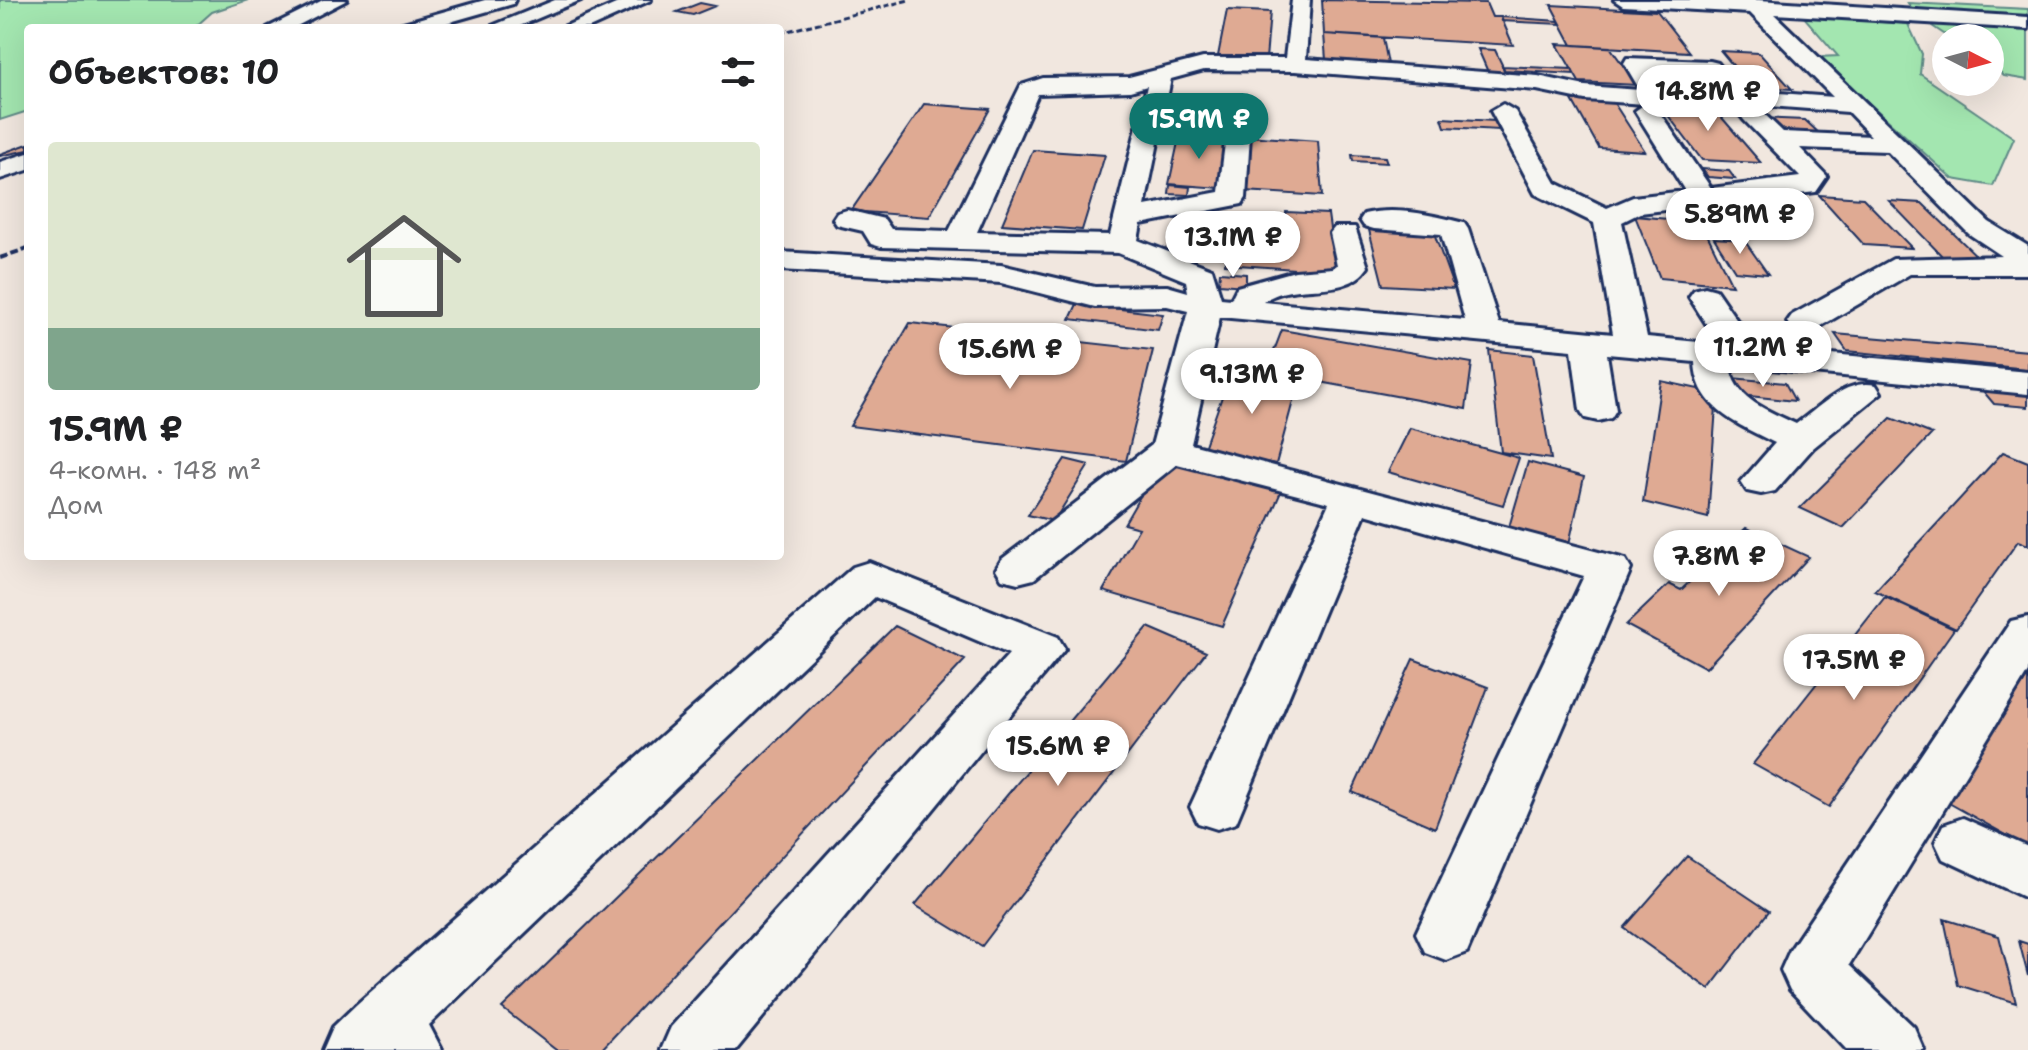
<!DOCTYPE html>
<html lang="ru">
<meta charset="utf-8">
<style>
body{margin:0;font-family:"Shantell Sans",sans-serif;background:#f6f6f6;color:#202124;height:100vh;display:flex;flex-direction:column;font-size:30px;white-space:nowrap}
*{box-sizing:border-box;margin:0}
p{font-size:26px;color:#757577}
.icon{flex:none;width:44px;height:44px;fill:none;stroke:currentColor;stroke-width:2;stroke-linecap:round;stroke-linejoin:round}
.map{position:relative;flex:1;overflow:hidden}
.side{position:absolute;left:24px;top:24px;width:760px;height:536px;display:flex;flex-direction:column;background:#fff;border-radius:8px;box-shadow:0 8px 32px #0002}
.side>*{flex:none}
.needle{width:52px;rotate:96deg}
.controls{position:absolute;left:1932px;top:24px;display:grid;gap:16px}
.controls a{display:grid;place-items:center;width:72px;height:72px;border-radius:50%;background:#fff;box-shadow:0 8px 32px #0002;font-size:40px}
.price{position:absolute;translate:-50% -68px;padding:0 18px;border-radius:28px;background:#fff;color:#222;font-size:26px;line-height:52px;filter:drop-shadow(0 2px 4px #0008)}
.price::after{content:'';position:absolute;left:50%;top:48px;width:24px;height:18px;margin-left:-12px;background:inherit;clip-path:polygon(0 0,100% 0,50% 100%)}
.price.selected{background:#0f766e;color:#fff}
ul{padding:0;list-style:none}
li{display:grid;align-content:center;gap:16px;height:424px;padding:0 24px}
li+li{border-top:2px solid #e0e0e0}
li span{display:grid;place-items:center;height:248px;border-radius:8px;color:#555}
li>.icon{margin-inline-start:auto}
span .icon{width:144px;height:144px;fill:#fffc;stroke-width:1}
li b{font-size:34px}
h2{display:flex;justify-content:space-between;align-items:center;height:96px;padding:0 24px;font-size:34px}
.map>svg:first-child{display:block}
.green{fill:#a3e6b0;stroke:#5f8a87;stroke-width:2}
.building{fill:#dfaa93;stroke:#1b2f5e;stroke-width:2}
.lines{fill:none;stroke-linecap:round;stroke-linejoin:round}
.minor-casing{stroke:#1b2f5e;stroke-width:6}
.minor{fill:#f6f6f2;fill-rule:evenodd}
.rail-far1{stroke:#1b2f5e;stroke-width:3;stroke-dasharray:6 3;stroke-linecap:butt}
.rail{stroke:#1b2f5e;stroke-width:4;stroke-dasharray:8 4;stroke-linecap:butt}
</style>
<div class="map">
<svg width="2028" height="1050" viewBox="0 0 2028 1050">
<rect width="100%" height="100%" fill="#f1e7df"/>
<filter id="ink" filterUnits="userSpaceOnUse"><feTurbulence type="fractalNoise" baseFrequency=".0125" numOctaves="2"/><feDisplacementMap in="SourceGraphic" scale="16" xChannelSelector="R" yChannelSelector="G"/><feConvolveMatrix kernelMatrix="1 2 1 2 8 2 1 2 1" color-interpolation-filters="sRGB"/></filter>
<g filter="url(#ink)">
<path class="green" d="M0,0H248L212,12L194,28H28V111L0,120Z
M1908,3L2028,9V20L1916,15Z
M1803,16L1908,24L1922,54L1920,74L2014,138L1993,186L1953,179L1818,57L1838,56Z
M1929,24L2028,29V80L2004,76L1990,66V38H1950Z"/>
<path class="building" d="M1322,0L1486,3L1492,17H1501L1513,45L1324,34Z
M700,3L715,6L693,15L677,12Z
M1551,5L1657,11L1689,52L1572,45Z
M1227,10L1270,12L1266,59L1218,56Z
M1501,17L1559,21L1560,24L1502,21Z
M1324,34L1383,38L1388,64L1326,60Z
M1557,44L1610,47L1637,85L1579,82Z
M1478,49L1495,50L1506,73L1488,72Z
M1721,51L1759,53L1792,89L1750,86Z
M1502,66L1572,69L1574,74L1504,70Z
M1571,98L1612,100L1645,151L1599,148Z
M1658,102L1711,105L1761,163L1702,160Z
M924,104L990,109L929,217L851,211Z
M1442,118L1495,121L1499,130L1445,127Z
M1760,118L1805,120L1821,135L1774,133Z
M1180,133L1227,136L1220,188L1169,184Z
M1247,136L1318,141L1322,196L1244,191Z
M28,144V150L0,156V154Z
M1033,150L1105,155L1082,230L1002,224Z
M1352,155L1385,157L1387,163L1353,161Z
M1702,169L1729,171L1735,179L1708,177Z
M1170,185L1190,187L1189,195L1169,194Z
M1819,195L1863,198L1912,248L1864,245Z
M1889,201L1922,203L1981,260L1944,258Z
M1760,202L1781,204L1794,212L1781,217L1766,214L1754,206Z
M1286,212L1328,214L1336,272L1225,264L1226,219L1286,223Z
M1635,216L1701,222L1732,285L1660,278Z
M1732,222L1782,224L1790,234L1739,231Z
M1369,230L1434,233L1454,289L1383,285Z
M1714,238L1744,240L1768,274L1735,271Z
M1220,272L1246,274V286L1219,284Z
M1077,304L1163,314L1158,330L1070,319Z
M910,323L1153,350L1126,461L850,426Z
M1282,330L1472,363L1466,409L1266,372Z
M1835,334L2028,351V369L1847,351Z
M1489,350L1533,355L1551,459L1501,452Z
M1232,368L1299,379L1276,464L1203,451Z
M1732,378L1785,383L1795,401L1740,395Z
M1661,381L1717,393L1708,518L1643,502Z
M1977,384L2028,388V407L1994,404Z
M1891,418L1932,434L1843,528L1800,508Z
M1410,428L1519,458L1503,505L1388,472Z
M2003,452L2028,462V545L2018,541L1956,629L1875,591Z
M1164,455L1284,485L1222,626L1103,591L1139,528L1124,524Z
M1065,459L1089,465L1054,521L1028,515Z
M1528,462L1584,477L1569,544L1509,527Z
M1746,528L1809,557L1706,668L1626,625L1669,584L1681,590Z
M1885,597L1954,629L1829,807L1753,764Z
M895,626L965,660L601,1050H556L502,1008Z
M1148,627L1206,652L982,946L915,905Z
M1413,659L1488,687L1435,828L1352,792Z
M2028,676V847L1947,802Z
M1687,856L1769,911L1709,989L1624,928Z
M1944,919L1999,936L2016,1003L1958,985Z
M2019,941L2028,944V976Z"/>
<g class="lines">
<defs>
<path id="minor" d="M323,0H347L293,28H267Z
M485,0H515L513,4L429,28H397L400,24Z
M555,0H581L515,28H487Z
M625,0H651L589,28H561Z
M1292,0H1310L1306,59L1538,76L1585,86L1640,90L1624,63L1627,58L1710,61L1718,63L1739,90L1833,97L1750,13L1623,6L1614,0H1759L2028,17V29L1774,14L1989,222L2028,246V274H1910L1816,329L1804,332L1792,329L1787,322L1792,315L1893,259L2002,256L1969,234L1887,151L1800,148L1827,176L1816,192L1640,213L1622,222L1647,337L1719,344L1689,297L1694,290L1705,287L1716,290L1755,347L2028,372V394L1730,365C1733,399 1769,411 1796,424C1820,407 1846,378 1876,385L1881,393L1813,448L1775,491L1761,494L1747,491L1741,482L1775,443C1738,424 1697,409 1695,362L1607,354L1616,410L1611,418L1598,421L1585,418L1580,410L1572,350L1220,317L1191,444L1625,559L1631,569L1467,952L1446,960L1425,952L1416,933L1584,576L1365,514L1236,823L1217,829L1198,823L1190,807L1329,503L1177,464L1034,579L1018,583L1002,579L996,569L1002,559L1152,445L1188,311L1167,306L1095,307L1001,283L780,270V252L1001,265L1095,287L1167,286L1188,292L1186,281L1118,253L881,247L871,244L863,231L837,225L833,219L837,213L847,210L884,219L891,229L949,231L1021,85L1043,78L1129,77L1203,58H1285ZM1204,70L1295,71L1537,90L1585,100L1645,104L1635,111L1685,191L1633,197L1607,208L1556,183L1515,111L1503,104L1491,111L1535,194L1594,223L1613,334L1499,323L1468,229L1464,223C1434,215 1395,206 1364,214L1360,220L1364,226L1374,229L1441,234L1465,320L1263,302C1294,278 1344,302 1368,267L1355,227H1335L1330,233L1337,265L1333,268L1295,271L1237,287L1231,299L1221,298L1212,269L1138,240L1141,224L1232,206L1242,204L1246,198L1250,135L1238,128L1226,135L1219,192L1145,206L1171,79ZM1650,71L1703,74L1715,90L1663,91ZM1147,86L1110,235L977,232L1038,94L1130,91ZM1649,104H1743L1848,112L1871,136L1783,132L1760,110H1744L1740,115L1744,120L1800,177L1711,188L1655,106Z
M28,153V170L0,179V162Z
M869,562L1058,637L1065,649L736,1050H661L671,1027L1009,654L875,597L429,1025L442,1050H323L333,1027L357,1004L853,567Z
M2028,617V672L1849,965L1914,1027L1924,1050H1847L1790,990L1781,970L1790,950L2011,621Z
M1963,818L2028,847V899L1943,859L1935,842L1943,825Z"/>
</defs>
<use href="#minor" class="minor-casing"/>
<use href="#minor" class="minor"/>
<path class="rail-far1" d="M780,33L909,0"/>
<path class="rail" d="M0,258L28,248"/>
</g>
</g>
</svg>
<div class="controls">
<a><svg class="needle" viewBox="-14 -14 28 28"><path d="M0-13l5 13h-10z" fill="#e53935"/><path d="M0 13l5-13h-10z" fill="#757577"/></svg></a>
</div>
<b class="price" style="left:1708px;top:133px">14.8M ₽</b>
<b class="price selected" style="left:1199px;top:161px">15.9M ₽</b>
<b class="price" style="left:1740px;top:256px">5.89M ₽</b>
<b class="price" style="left:1233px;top:279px">13.1M ₽</b>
<b class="price" style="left:1763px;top:389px">11.2M ₽</b>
<b class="price" style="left:1010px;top:391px">15.6M ₽</b>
<b class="price" style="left:1252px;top:416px">9.13M ₽</b>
<b class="price" style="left:1719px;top:598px">7.8M ₽</b>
<b class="price" style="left:1854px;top:702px">17.5M ₽</b>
<b class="price" style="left:1058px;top:788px">15.6M ₽</b>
<section class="side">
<h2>Объектов: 10<svg class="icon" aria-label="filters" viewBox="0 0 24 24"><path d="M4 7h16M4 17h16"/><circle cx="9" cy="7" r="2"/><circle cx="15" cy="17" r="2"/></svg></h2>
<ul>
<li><span style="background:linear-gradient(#dfe7d0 75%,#7fa58c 0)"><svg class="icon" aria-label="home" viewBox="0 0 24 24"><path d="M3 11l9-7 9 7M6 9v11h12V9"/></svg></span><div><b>15.9M ₽</b><p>4-комн. · 148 m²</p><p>Дом</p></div></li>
</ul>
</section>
</div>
